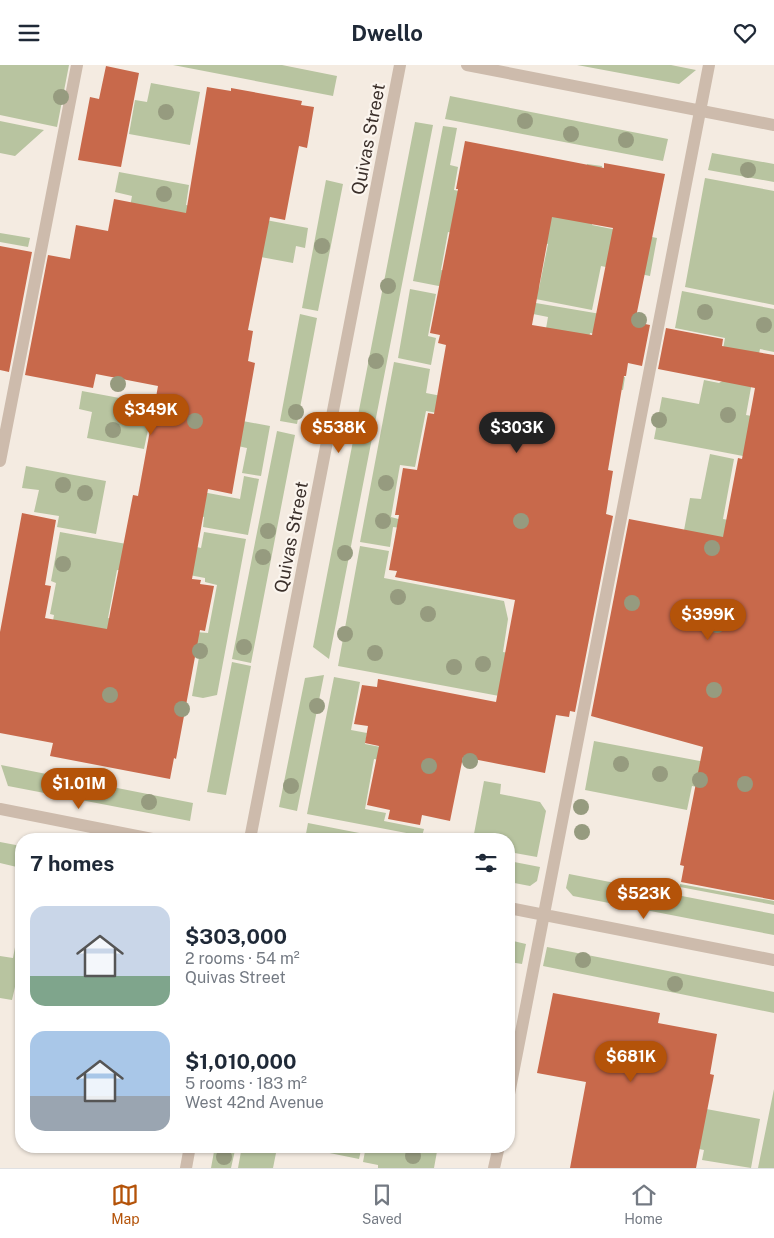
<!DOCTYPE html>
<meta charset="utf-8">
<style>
body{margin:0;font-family:"Public Sans",sans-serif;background:#f6f6f7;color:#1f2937;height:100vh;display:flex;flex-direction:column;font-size:19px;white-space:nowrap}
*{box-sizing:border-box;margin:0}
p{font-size:16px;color:#747a83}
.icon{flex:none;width:28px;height:28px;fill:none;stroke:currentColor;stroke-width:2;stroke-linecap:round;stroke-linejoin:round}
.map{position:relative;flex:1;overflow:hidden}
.side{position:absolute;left:15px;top:768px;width:500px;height:320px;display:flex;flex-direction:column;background:#fff;border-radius:20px;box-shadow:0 1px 4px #0004}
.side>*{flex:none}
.price{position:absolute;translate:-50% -42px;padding:0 11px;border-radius:18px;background:#b45309;color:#fff;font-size:16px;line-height:32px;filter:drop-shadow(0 1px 2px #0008)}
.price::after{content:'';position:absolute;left:50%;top:30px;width:15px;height:11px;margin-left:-8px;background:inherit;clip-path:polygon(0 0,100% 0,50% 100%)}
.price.selected{background:#222;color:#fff}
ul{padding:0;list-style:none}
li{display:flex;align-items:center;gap:15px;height:125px;padding:0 15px}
li span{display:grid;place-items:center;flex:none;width:140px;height:100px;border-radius:15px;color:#555}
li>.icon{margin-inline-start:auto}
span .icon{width:60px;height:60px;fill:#fffc;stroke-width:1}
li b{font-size:21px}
h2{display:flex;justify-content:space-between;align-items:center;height:60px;padding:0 15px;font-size:21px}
header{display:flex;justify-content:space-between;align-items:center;height:65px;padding:0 15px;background:#fff;font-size:22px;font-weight:700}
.menu{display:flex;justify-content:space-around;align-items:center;height:70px;border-top:1px solid #e0e1e3;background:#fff;font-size:14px;color:#747a83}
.menu a{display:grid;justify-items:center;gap:2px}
.menu .selected{color:#b45309}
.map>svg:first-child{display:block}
.green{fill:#b8c4a0}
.building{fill:#c8694b;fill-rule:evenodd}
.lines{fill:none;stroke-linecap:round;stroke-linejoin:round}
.minor{stroke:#cdbbac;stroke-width:12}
.tree{fill:#969b7f}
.labels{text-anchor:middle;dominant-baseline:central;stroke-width:4.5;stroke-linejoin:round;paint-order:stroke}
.street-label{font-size:18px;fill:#3b302b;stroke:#fbf5ee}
</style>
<header><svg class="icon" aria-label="menu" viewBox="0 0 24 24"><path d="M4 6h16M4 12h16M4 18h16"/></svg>Dwello<svg class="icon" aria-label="heart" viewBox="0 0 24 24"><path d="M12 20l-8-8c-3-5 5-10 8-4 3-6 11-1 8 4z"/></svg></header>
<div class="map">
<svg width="774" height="1103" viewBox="0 0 774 1103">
<rect width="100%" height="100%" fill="#f4ebe1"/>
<path class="green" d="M0,0H69L57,62L0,50Z
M173,0H282L337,11L333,31Z
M577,0H671L696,5L679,19Z
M151,18L200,27L190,80L129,69L135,35L147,37Z
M450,31L668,74L663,96L445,54Z
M0,56L44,65L15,91L0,88Z
M415,57L433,60L329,594L313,582Z
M443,61L457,63L450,100L458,102L454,125L528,140L461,170L448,167L441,205L452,207L449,223L413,216Z
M712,88L774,99V117L708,105Z
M587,99L602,101L592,160L657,173L650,211L601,201L592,245L515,230L525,221L539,223L548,179L524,174L531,141L577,149Z
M119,107L189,120L186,140L308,163L305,183L296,181L293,198L125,167L132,131L115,127Z
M705,113L774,126V240L685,222Z
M326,115L343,119L318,246L302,243Z
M0,168L30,173L28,182L0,177Z
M410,224L436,229L428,271L436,273L431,300L398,293Z
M682,226L774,244V287L760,284L755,307L720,300L725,273L675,263Z
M530,237L636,255L632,275L590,268L583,304L625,312L623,325L575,317L532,345L548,252L528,248Z
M300,249L317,253L297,359L280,356Z
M394,297L430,304L426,328L514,345L510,361L426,346L415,402L400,400L391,452L402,455L401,463L393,462L390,482L360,477Z
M729,312L752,317L746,350L774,355V397L654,374L662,332L699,339L704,315L719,318Z
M82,326L270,361L261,411L242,408L247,383L228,379L229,375L149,360L144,384L87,373L92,347L79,344Z
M277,366L295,370L251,598L232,594Z
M710,389L734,394L723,454L740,457L675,514L690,433L701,434Z
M26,401L106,416L96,469L57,462L59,451L34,447L39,425L22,423Z
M244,411L259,414L248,470L203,462L204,452L192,449L149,417L240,434Z
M60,467L132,480L134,507L117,505L108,553L125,556L123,568L49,578L54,550L50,549L56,518L51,516Z
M204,467L246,474L217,630L203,633L192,631L201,581L126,567H196L208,568L217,520L205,517V513L137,500L188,480L201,483Z
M360,481L389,486L384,513L504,536L508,554L503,587L519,590L526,636L338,601Z
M232,597L251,601L226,730L207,727Z
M324,610L297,746L279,742L305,613Z
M334,612L360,617L351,665L367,668L365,679L452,696L450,708L374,694L365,744L386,748L384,756L424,764L422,771L307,749Z
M594,676L774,710V736L692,721L687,745L585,725Z
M1,700L193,738L190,756L8,721Z
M484,716L501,719L500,729L540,737L546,746L537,792L509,787V774H473Z
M308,758L390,774H305Z
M0,777L21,781V803L0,798Z
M509,796L540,802L537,816L530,821L509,817Z
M569,809L774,849V870L573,831L566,823Z
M680,819L774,836V840L680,822Z
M21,850V923L15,922L12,935L0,933V891L13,893Z
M509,875L526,879L522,899L509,897Z
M547,882L774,927V948L543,901Z
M774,1024V1103H758Z
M615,1027L760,1054L751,1103L702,1095L704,1085L699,1084Z
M215,1081H236L231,1103H211Z
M242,1081H289L288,1085L277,1083L273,1103H238Z
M295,1081H362L359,1094Z
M366,1081H438L434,1103H378V1100L363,1097Z"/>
<path class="building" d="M106,1L139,8L121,102L78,95L90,32L99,34Z
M207,22L231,26V23L302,36L301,40L314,42L307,83L299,81L285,155L270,152L248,265L253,266L248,296L255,298L232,429L208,424L192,514L201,515L200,519L214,521L205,566L200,565L176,694L174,693L170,714L50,691L53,678L0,668V567L22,448L56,455L45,520L51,521L45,553L107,564L133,430L138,431L158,321L96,309L93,323L25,310L48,190L70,194L76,160L108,166L114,134L186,148Z
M465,76L604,103V98L665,109L635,257L650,260L642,301L628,298L626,311H624L608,405L613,406L606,449L613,451L575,647L570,646L569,652L556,650L545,708L463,692L450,756L422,750L420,760L388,754L390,745L367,740L379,681L365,678L368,661L354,659L362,620L377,622L378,614L496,637L515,535L395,512L397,506L389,505L399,450H395L403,403L417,405L428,348L434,349L446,280L438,278L440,270L430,268L458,124H456ZM552,152L613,163L592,270L532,260Z
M0,181L32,187L9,307L0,305Z
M666,263L723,274L722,281L774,290V835L681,817L684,801L680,800L703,682L591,651L629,454L723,472L738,393L742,394L755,323L658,304Z
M553,928L660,948L658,958L717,969L710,1009L714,1010L696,1103H570L586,1017L537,1008Z"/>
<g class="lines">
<path class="minor" d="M467,0L774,60
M0,396L77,0
M0,744L152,774
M250,774L400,0
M509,843L774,895
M509,1029L709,0
M186,1103L190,1081
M494,1103L499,1081"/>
</g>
<g class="tree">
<circle cx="61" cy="32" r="8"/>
<circle cx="166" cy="47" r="8"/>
<circle cx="525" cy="56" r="8"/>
<circle cx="571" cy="69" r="8"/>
<circle cx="626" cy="75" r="8"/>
<circle cx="748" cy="105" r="8"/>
<circle cx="164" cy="129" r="8"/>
<circle cx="322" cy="181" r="8"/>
<circle cx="388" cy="221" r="8"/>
<circle cx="705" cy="247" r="8"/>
<circle cx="639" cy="255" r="8"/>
<circle cx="764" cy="260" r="8"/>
<circle cx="376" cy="296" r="8"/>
<circle cx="118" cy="319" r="8"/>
<circle cx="296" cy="347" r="8"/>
<circle cx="728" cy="350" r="8"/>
<circle cx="160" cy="352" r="8"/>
<circle cx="659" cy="355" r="8"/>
<circle cx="195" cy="356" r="8"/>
<circle cx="113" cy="365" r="8"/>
<circle cx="386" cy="418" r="8"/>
<circle cx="63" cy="420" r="8"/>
<circle cx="85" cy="428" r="8"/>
<circle cx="383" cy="456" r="8"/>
<circle cx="521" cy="456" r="8"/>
<circle cx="268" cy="466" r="8"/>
<circle cx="712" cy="483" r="8"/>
<circle cx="345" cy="488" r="8"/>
<circle cx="263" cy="492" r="8"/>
<circle cx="63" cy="499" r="8"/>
<circle cx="398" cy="532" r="8"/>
<circle cx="632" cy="538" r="8"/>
<circle cx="428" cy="549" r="8"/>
<circle cx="717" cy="560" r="8"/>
<circle cx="345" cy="569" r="8"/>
<circle cx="244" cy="582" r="8"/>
<circle cx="200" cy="586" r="8"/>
<circle cx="375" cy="588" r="8"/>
<circle cx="483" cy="599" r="8"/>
<circle cx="454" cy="602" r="8"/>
<circle cx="714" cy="625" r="8"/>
<circle cx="110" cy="630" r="8"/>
<circle cx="317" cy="641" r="8"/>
<circle cx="182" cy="644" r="8"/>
<circle cx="470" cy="696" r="8"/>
<circle cx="621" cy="699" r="8"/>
<circle cx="429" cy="701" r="8"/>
<circle cx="660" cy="709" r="8"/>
<circle cx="700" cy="715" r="8"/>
<circle cx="745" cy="719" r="8"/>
<circle cx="291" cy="721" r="8"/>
<circle cx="149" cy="737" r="8"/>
<circle cx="581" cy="742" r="8"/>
<circle cx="582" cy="767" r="8"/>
<circle cx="583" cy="895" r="8"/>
<circle cx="675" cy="919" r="8"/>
<circle cx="413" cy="1091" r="8"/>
<circle cx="224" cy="1092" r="8"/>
</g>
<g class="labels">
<g class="street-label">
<text transform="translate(368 74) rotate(-79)">Quivas Street</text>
<text transform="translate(291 472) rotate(-79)">Quivas Street</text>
</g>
</g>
</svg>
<b class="price" style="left:151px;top:371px">$349K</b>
<b class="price" style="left:339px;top:389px">$538K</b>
<b class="price selected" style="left:517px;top:389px">$303K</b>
<b class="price" style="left:708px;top:576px">$399K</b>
<b class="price" style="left:79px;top:745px">$1.01M</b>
<b class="price" style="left:644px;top:855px">$523K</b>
<b class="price" style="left:631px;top:1018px">$681K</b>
<section class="side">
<h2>7 homes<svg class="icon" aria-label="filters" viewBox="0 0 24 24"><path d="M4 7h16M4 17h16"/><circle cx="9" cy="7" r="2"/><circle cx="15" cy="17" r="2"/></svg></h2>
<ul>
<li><span style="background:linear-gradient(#c9d6e8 70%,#7fa58c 0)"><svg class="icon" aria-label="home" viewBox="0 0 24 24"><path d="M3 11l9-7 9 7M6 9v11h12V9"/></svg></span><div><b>$303,000</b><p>2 rooms · 54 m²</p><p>Quivas Street</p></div></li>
<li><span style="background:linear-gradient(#a9c7e8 65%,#9aa5b1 0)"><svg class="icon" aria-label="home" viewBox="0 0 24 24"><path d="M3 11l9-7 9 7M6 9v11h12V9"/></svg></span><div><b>$1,010,000</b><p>5 rooms · 183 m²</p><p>West 42nd Avenue</p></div></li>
</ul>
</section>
</div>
<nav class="menu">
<a class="selected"><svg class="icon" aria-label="map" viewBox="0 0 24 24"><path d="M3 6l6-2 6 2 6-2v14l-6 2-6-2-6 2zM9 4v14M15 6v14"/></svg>Map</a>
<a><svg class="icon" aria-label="saved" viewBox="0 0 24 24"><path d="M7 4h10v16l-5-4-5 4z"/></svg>Saved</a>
<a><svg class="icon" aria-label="home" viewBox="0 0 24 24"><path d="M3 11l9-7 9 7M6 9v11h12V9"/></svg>Home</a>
</nav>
